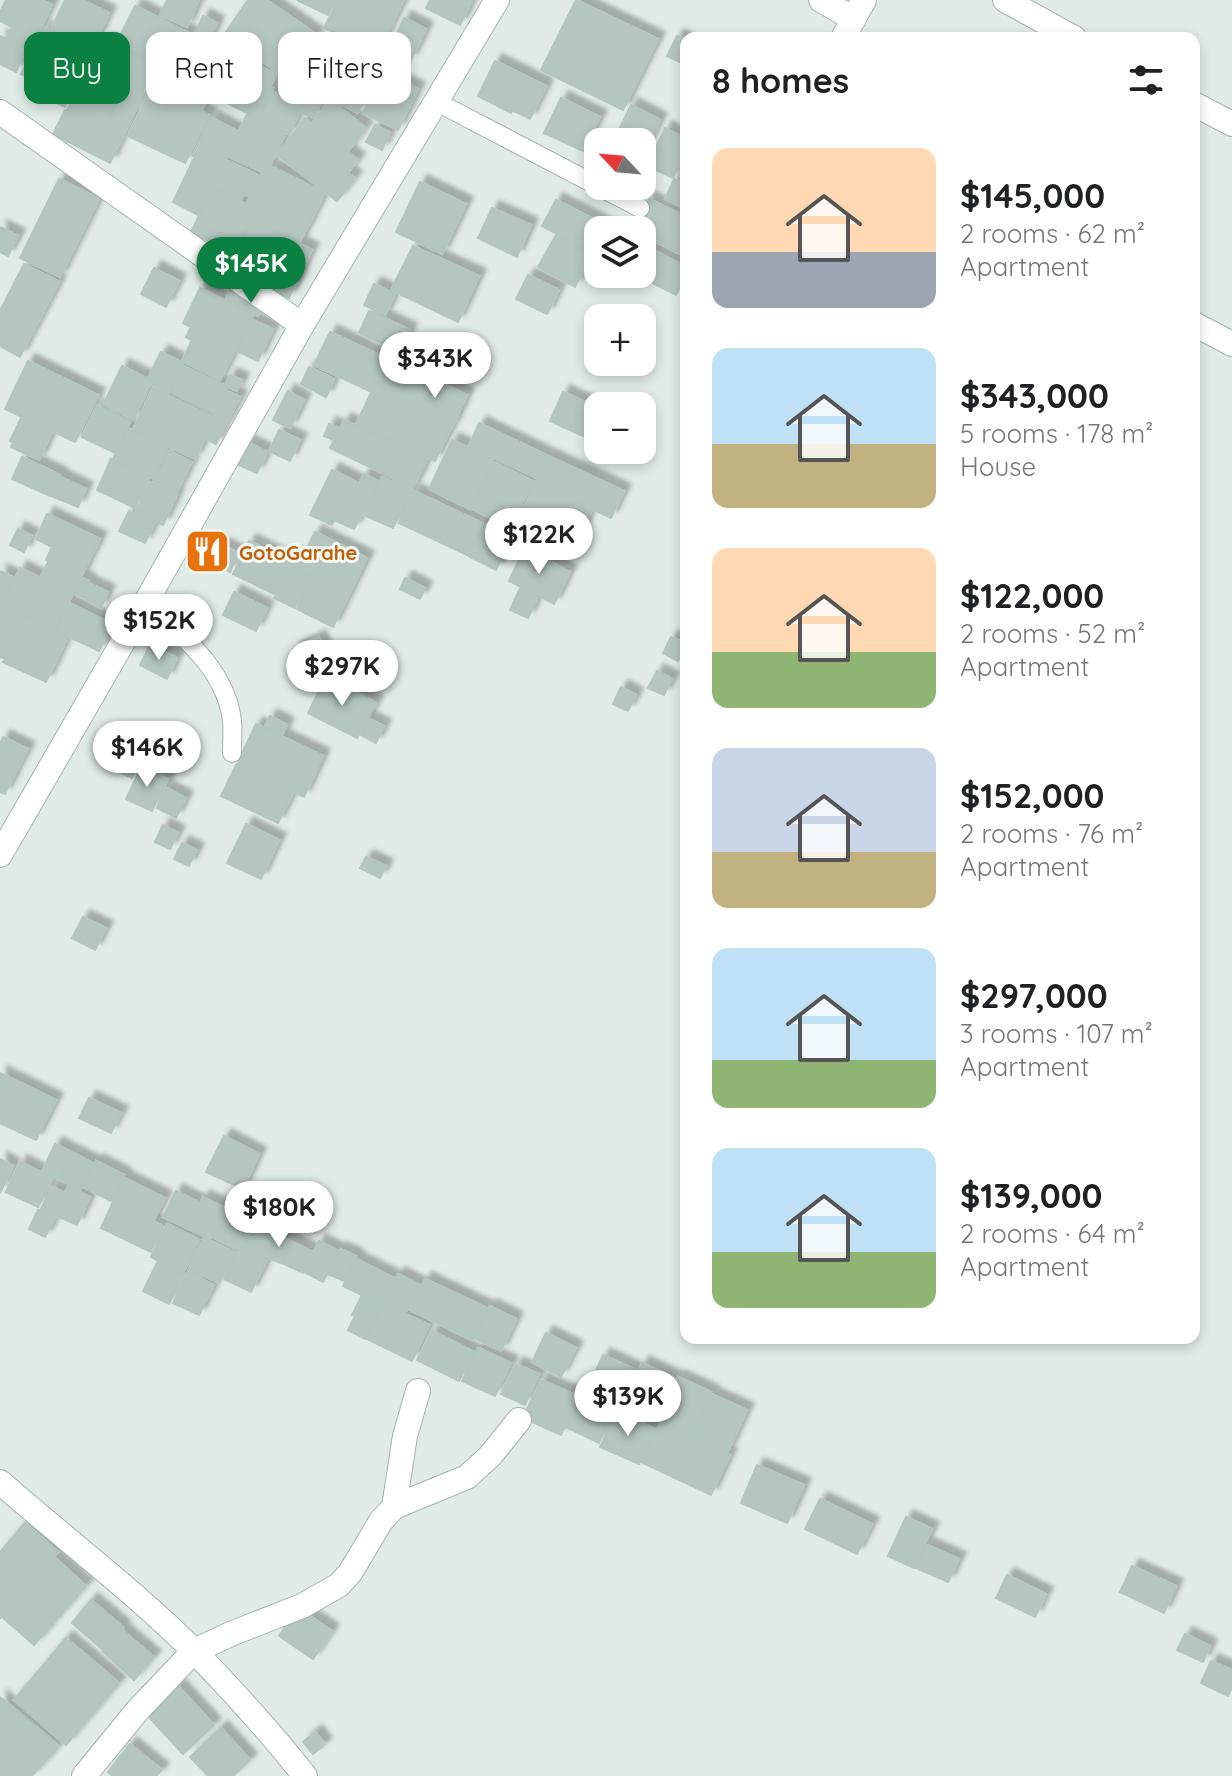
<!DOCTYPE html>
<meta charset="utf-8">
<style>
body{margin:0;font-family:Quicksand,sans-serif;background:#f6f6f6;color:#202124;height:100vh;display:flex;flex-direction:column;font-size:30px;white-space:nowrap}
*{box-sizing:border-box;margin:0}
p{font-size:26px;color:#757577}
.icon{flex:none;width:44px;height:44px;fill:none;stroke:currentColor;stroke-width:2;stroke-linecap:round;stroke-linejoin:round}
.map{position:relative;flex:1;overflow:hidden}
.panel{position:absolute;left:680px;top:32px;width:520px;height:1312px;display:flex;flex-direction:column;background:#fff;border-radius:16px;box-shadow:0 4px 12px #0003}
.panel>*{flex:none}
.guide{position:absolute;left:24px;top:32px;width:536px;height:72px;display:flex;gap:16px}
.needle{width:52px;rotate:296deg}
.controls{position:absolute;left:584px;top:128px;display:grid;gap:16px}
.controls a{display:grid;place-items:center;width:72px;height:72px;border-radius:16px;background:#fff;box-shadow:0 4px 12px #0003;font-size:40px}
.price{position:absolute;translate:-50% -68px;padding:0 18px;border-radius:28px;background:#fff;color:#222;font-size:26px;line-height:52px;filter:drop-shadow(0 2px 4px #0008)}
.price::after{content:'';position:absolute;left:50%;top:48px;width:24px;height:18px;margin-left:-12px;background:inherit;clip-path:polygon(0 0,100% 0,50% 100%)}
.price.active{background:#0b8043;color:#fff}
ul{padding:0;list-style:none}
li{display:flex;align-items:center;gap:24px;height:200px;padding:0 32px}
li span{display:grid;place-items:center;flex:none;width:224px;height:160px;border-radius:16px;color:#555}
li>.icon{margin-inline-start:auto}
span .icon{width:96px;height:96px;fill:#fffc;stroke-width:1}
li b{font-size:34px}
h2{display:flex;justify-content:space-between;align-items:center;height:96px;padding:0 32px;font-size:34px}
.tag{padding:0 28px;border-radius:16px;background:#fff;box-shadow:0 4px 12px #0003;font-size:28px;line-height:72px}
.tag.active{background:#0b8043;color:#fff}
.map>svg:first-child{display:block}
.building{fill:#b5c6c1;stroke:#b2c5bf;stroke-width:2;filter:url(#shadow)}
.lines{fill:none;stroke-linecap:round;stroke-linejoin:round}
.lane-casing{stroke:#a3b3af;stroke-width:20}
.street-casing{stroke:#a3b3af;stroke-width:26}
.secondary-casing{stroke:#9fb7b1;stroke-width:26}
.lane{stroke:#fff;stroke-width:18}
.street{stroke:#fff;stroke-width:24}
.secondary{stroke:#fff;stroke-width:24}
.labels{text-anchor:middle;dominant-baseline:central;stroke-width:6;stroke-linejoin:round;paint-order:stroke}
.food-label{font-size:20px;font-weight:bold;fill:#c56008;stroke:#f0f8f5;text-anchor:start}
</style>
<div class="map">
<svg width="1232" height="1776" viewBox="0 0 1232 1776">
<defs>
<filter id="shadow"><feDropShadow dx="7" dy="-7" stdDeviation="2" flood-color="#0004"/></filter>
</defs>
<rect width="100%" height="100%" fill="#e0ebe7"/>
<path class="building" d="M6,0H42L52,5L30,50L6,38L12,27L0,21V12Z
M65,0H82L109,13L84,66L38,43L45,28L50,31Z
M167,0H199L187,27L160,15Z
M248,0H267L317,35L286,78L224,35Z
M297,0H335L328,15Z
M338,0L403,1L377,54L324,28Z
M430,0H472L460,25L426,8Z
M576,0L658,39L623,110L541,70Z
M135,6L191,34L179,60L166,54L161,65L116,43Z
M203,16L217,23L207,46L192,39Z
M404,18L426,29L411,60L389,49Z
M0,36L26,49L16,72L0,64Z
M677,36L686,40V65L667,56Z
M105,40L159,66L139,107L119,97L131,74L96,57Z
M327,42L380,69L358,113L327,97L328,94L306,83Z
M36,43L84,67L65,107L29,90L34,80L21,74Z
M93,57L129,74L104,127L67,110Z
M495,61L546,86L530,119L512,110L511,113L478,96Z
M252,63L276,74L270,87L273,88L259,119L225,102L240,73L246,76Z
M382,72L418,89L398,130L363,113Z
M161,75L208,98L201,111L209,115L185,163L128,136L147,97L150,98Z
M297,81L325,95L313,118L279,102L287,85L293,88Z
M273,92L281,96L278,102L300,112L289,134L260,119Z
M561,98L600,117L583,151L544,133Z
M119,99L137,108L110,163L53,134L65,110L105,129Z
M330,100L366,128L349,150L313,122Z
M631,105L660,120L642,156V142H613Z
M247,114L266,124L246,165L227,156Z
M211,118L238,131L220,169L193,156Z
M305,118L358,160L348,173L355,178L337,201L277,155Z
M266,124L286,133L266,174L247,165Z
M375,125L390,133L382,150L366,142Z
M665,128L686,139V151L673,178L647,166Z
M194,158L220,169L198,215L173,202Z
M226,160L260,176L250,196L244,194L241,200L213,187Z
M272,167L325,193L300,242L270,227L272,223L256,215L259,209L247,203L261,174L267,177Z
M59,179L99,199L60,277L20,258Z
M674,179L686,185V209L665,199Z
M420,182L466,204L442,254L396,232Z
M213,188L256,209L234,253L191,232Z
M649,199L686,217V257L642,235V230H634Z
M556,200L615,230H598V255L542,226Z
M492,208L531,225L517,257L478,238Z
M254,215L269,223L267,228L312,250L289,298L253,280L256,276L252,274L257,264L236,254Z
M0,227L18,236L8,256L0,252Z
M556,235L592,254L575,287L538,267Z
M642,244L686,267V276L676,295L635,274H642Z
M413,246L479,276L458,322L391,290Z
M24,264L59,282L20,357L0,346V311Z
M154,268L179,281L166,307L141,294Z
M528,275L559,290L547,314L516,299Z
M374,284L395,294L385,315L364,305Z
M200,288L253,315L220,380L182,361L192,340L186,337L191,327L183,323Z
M231,288L242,294L237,304L226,299Z
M243,295L264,305L258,316L238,306Z
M369,311L410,330L400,352L359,333Z
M252,320L273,329L258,361L237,351Z
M330,332L415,372L399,405L314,365Z
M161,352L183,363L169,393L153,385L155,381L148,378Z
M28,361L98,395L75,442L5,409Z
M122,366L152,381L133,420L103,405Z
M183,366L228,387L215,414L170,392Z
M309,367L334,379L326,397L301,384Z
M418,372L467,395L452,428L402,405Z
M230,375L242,380L237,391L225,386Z
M153,388L226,423L216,444L205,438L195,459L133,430Z
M227,391L240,397L227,423L215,417Z
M288,391L304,400L290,428L273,420Z
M563,392L598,408V443L550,421Z
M371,393L450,430L435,461L356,424Z
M97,406L130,422L115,453L82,437Z
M21,418L52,432L39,460L11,447L13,443L10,441Z
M344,420L427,460L413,488L330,448Z
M479,423L546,455L536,478L469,446Z
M329,424L339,428L333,440L324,436Z
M128,428L167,448L152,478L113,459Z
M279,430L300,440L290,461L269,451Z
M452,440L493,459L470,509L429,489Z
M247,442L267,452L257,473L237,464Z
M169,451L192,462L177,492L154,481Z
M548,456L624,491L611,518L592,509L569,559L518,535L529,511L524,509Z
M22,457L60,475L50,496L12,479Z
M111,459L149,478L135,508L97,490Z
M494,462L533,481L510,527L472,509Z
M332,470L359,483L364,474L378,481L354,529L334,520L332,525L310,515Z
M60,477L86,489L78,507L51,496Z
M382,477L411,490L393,528L364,515Z
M150,482L177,495L163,525L136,512Z
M414,491L484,524L469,556L399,523Z
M129,511L154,524L145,543L119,531Z
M47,514L100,539L81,577L46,560L52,547L36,539Z
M485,525L512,537L496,570L470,557Z
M18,529L32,536L24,552L10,545Z
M315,532L367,558L333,627L297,609L312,577L299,570L304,561L301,560Z
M211,540L239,553L230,572L202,559Z
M249,541L290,561L292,557L302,562L297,571L310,577L295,608L274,598L276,595L233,574Z
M524,549L570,572L554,604L509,581Z
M48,562L75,575L67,591L40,578Z
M20,568L73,594L55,630L2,604Z
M0,571L13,577L0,604Z
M75,575L89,581L80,597L67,591Z
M405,578L425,588L420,599L400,589Z
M88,583L108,592L101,608L82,597Z
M520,588L538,597L528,618L510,610Z
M234,592L267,608L256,631L223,615Z
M69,603L112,624L99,651L56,631Z
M1,605L68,637L46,682L3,662L5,659L0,657Z
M319,637L333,670L308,681L293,649Z
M671,637L686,644L678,661L663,653Z
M150,645L177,658L167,679L140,665Z
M657,671L672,679L664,695L648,688Z
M326,677L376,703L357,738L308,713Z
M621,687L636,695L628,711L613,704Z
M270,716L287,725L282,735L265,726Z
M369,719L384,726L376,743L361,735Z
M256,724L323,756L304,797L237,764Z
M3,737L28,749L16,772L0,764V744Z
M115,745L142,758L132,778L105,765Z
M236,765L293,793L278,823L221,796Z
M0,766L15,774L5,794L0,792Z
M141,767L168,779L152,811L126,799Z
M166,788L186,798L176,818L157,808Z
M246,824L279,840L261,879L227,863Z
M163,825L178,833L170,849L155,842Z
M182,843L197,850L189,866L174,859Z
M366,857L386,866L380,878L360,868Z
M83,917L106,928L95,950L72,938Z
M0,1073L56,1100L36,1140L0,1123Z
M89,1098L121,1113L111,1133L79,1118Z
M224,1136L259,1154L243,1189L206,1172Z
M55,1144L71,1152L58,1179L42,1172Z
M73,1153L93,1163L80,1190L60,1179Z
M0,1159L13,1166L0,1193Z
M96,1161L124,1175L111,1201L83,1187Z
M20,1162L53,1178L38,1207L6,1192Z
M124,1178L165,1198L154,1220L113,1201Z
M68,1186L90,1197L77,1225L41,1209L52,1187L65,1193Z
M176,1191L200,1203L203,1197L225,1208L210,1239L163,1217Z
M113,1202L163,1226L151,1252L101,1228Z
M228,1208L255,1220L240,1251L214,1238Z
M38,1210L55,1218L45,1237L29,1229Z
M255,1221L278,1232L265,1258L243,1247Z
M167,1224L199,1240L183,1273L151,1257Z
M278,1235L291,1241L280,1263L267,1257Z
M204,1238L235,1252L219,1283L189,1269Z
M319,1241L338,1251L323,1282L304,1272Z
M292,1242L313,1252L303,1273L282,1263Z
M243,1248L267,1260L251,1292L224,1279L237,1252L241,1254Z
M340,1249L356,1256L344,1281L328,1274Z
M356,1259L394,1278L382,1305L343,1286Z
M158,1261L184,1274L169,1304L143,1291Z
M188,1272L214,1285L199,1315L173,1303Z
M398,1274L420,1285L406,1312L385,1301Z
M425,1279L487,1308L472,1340L410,1310Z
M361,1297L381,1307L365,1339L348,1330L355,1316L352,1315Z
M384,1304L429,1325L412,1361L367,1339Z
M490,1306L516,1319L501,1351L474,1338Z
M432,1331L474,1352L459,1381L417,1360Z
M546,1333L576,1348L561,1377L532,1362Z
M478,1348L511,1363L495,1396L462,1381Z
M603,1355L636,1370L621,1403L588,1387Z
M642,1363L675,1378L662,1406L629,1391Z
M516,1364L539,1374L525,1405L501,1394Z
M678,1377L711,1392L692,1434L659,1418Z
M541,1380L578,1396L561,1435L523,1418Z
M583,1393L615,1409L599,1443L566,1427Z
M711,1394L747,1410L728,1451L693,1435Z
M617,1411L655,1429L639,1464L600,1447Z
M661,1422L730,1455L711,1495L641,1462Z
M757,1465L804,1485L787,1523L741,1503Z
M820,1499L872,1524L857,1554L805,1529Z
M906,1517L932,1529L914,1568L888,1556Z
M25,1523L58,1552L1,1617L0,1552Z
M927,1545L959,1559L948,1582L916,1568Z
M54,1557L86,1586L34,1645L2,1617Z
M1132,1566L1176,1586L1164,1613L1120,1592Z
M1007,1575L1046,1594L1035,1617L996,1598Z
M91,1600L123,1627L103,1650L72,1623Z
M298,1608L332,1631L313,1659L279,1636Z
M122,1630L154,1657L134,1680L103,1652Z
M1185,1634L1210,1646L1203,1662L1177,1650Z
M66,1638L119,1683L66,1745L14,1700Z
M1211,1661L1232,1670V1687L1228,1696L1201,1683Z
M178,1686L214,1725L183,1754L147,1715Z
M0,1697L59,1746L32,1776H0Z
M221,1728L250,1760L233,1776H208L190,1757Z
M315,1732L325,1744L313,1754L303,1742Z
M130,1744L162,1770L156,1776H113L108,1772Z"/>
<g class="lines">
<defs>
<path id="lane" d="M435,101L640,208
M146,602C182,636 226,669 232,721C233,732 232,742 232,753"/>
<path id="street" d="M821,0L854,19
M1005,0L1074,38
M843,38L864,0
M1194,104L1232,124
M0,112L302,325
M1194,324L1232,344
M0,1482C65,1539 134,1591 195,1652C233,1691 271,1733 305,1776
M394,1507L405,1436L418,1391
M84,1776L137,1711L194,1651L233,1633L302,1606L339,1585L350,1573L381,1521L394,1507L467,1477L490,1456L519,1420"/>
<path id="secondary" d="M0,855L146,602L302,325L497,0"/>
</defs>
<use href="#lane" class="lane-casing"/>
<use href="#street" class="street-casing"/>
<use href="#secondary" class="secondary-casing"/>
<use href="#lane" class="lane"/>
<use href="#street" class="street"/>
<use href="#secondary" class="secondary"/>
</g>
<defs>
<symbol id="restaurant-square" viewBox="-11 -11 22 22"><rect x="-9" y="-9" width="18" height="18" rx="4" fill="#e8710a" stroke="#f0f8f5"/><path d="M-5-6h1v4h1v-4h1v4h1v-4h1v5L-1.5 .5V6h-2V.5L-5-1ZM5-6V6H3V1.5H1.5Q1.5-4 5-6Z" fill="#fff"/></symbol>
</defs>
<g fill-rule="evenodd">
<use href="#restaurant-square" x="182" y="526" width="51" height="51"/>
</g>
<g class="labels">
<g class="food-label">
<text x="239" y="552">GotoGarahe</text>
</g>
</g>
</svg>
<div class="controls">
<a><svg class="needle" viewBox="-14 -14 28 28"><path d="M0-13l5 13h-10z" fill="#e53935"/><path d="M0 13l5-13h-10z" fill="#757577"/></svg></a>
<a><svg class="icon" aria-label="layers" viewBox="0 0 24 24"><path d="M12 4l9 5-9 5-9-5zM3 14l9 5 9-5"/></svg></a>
<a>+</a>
<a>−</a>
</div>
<b class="price active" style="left:251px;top:305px">$145K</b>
<b class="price" style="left:435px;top:400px">$343K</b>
<b class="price" style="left:539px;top:576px">$122K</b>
<b class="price" style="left:159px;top:662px">$152K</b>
<b class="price" style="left:342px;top:708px">$297K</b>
<b class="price" style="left:147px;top:789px">$146K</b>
<b class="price" style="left:279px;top:1249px">$180K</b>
<b class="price" style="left:628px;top:1438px">$139K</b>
<div class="guide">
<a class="tag active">Buy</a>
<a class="tag">Rent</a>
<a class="tag">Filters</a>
</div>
<section class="panel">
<h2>8 homes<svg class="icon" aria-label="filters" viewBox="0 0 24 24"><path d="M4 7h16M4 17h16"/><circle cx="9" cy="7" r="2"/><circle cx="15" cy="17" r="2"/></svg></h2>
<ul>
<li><span style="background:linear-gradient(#ffd9b3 65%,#9aa5b1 0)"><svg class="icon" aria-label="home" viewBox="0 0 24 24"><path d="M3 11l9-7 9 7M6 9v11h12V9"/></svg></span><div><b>$145,000</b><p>2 rooms · 62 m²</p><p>Apartment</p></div></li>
<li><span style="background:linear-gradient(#bfe0f5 60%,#c2b280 0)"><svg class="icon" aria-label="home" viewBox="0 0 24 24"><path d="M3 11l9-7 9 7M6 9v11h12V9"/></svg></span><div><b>$343,000</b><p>5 rooms · 178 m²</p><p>House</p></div></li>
<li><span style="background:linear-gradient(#ffd9b3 65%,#8fb573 0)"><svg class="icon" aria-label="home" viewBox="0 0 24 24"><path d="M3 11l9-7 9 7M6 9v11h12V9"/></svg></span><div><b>$122,000</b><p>2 rooms · 52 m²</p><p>Apartment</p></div></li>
<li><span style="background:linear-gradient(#c9d6e8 65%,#c2b280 0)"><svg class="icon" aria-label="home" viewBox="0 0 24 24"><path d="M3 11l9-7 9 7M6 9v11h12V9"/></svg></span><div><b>$152,000</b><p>2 rooms · 76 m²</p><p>Apartment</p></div></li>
<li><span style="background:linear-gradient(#bfe0f5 70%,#8fb573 0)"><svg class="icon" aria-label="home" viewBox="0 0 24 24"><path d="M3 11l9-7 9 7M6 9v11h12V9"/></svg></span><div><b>$297,000</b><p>3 rooms · 107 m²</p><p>Apartment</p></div></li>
<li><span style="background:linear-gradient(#bfe0f5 65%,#8fb573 0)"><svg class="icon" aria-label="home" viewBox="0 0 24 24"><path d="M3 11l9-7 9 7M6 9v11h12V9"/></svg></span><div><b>$139,000</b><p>2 rooms · 64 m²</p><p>Apartment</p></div></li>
</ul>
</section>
</div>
